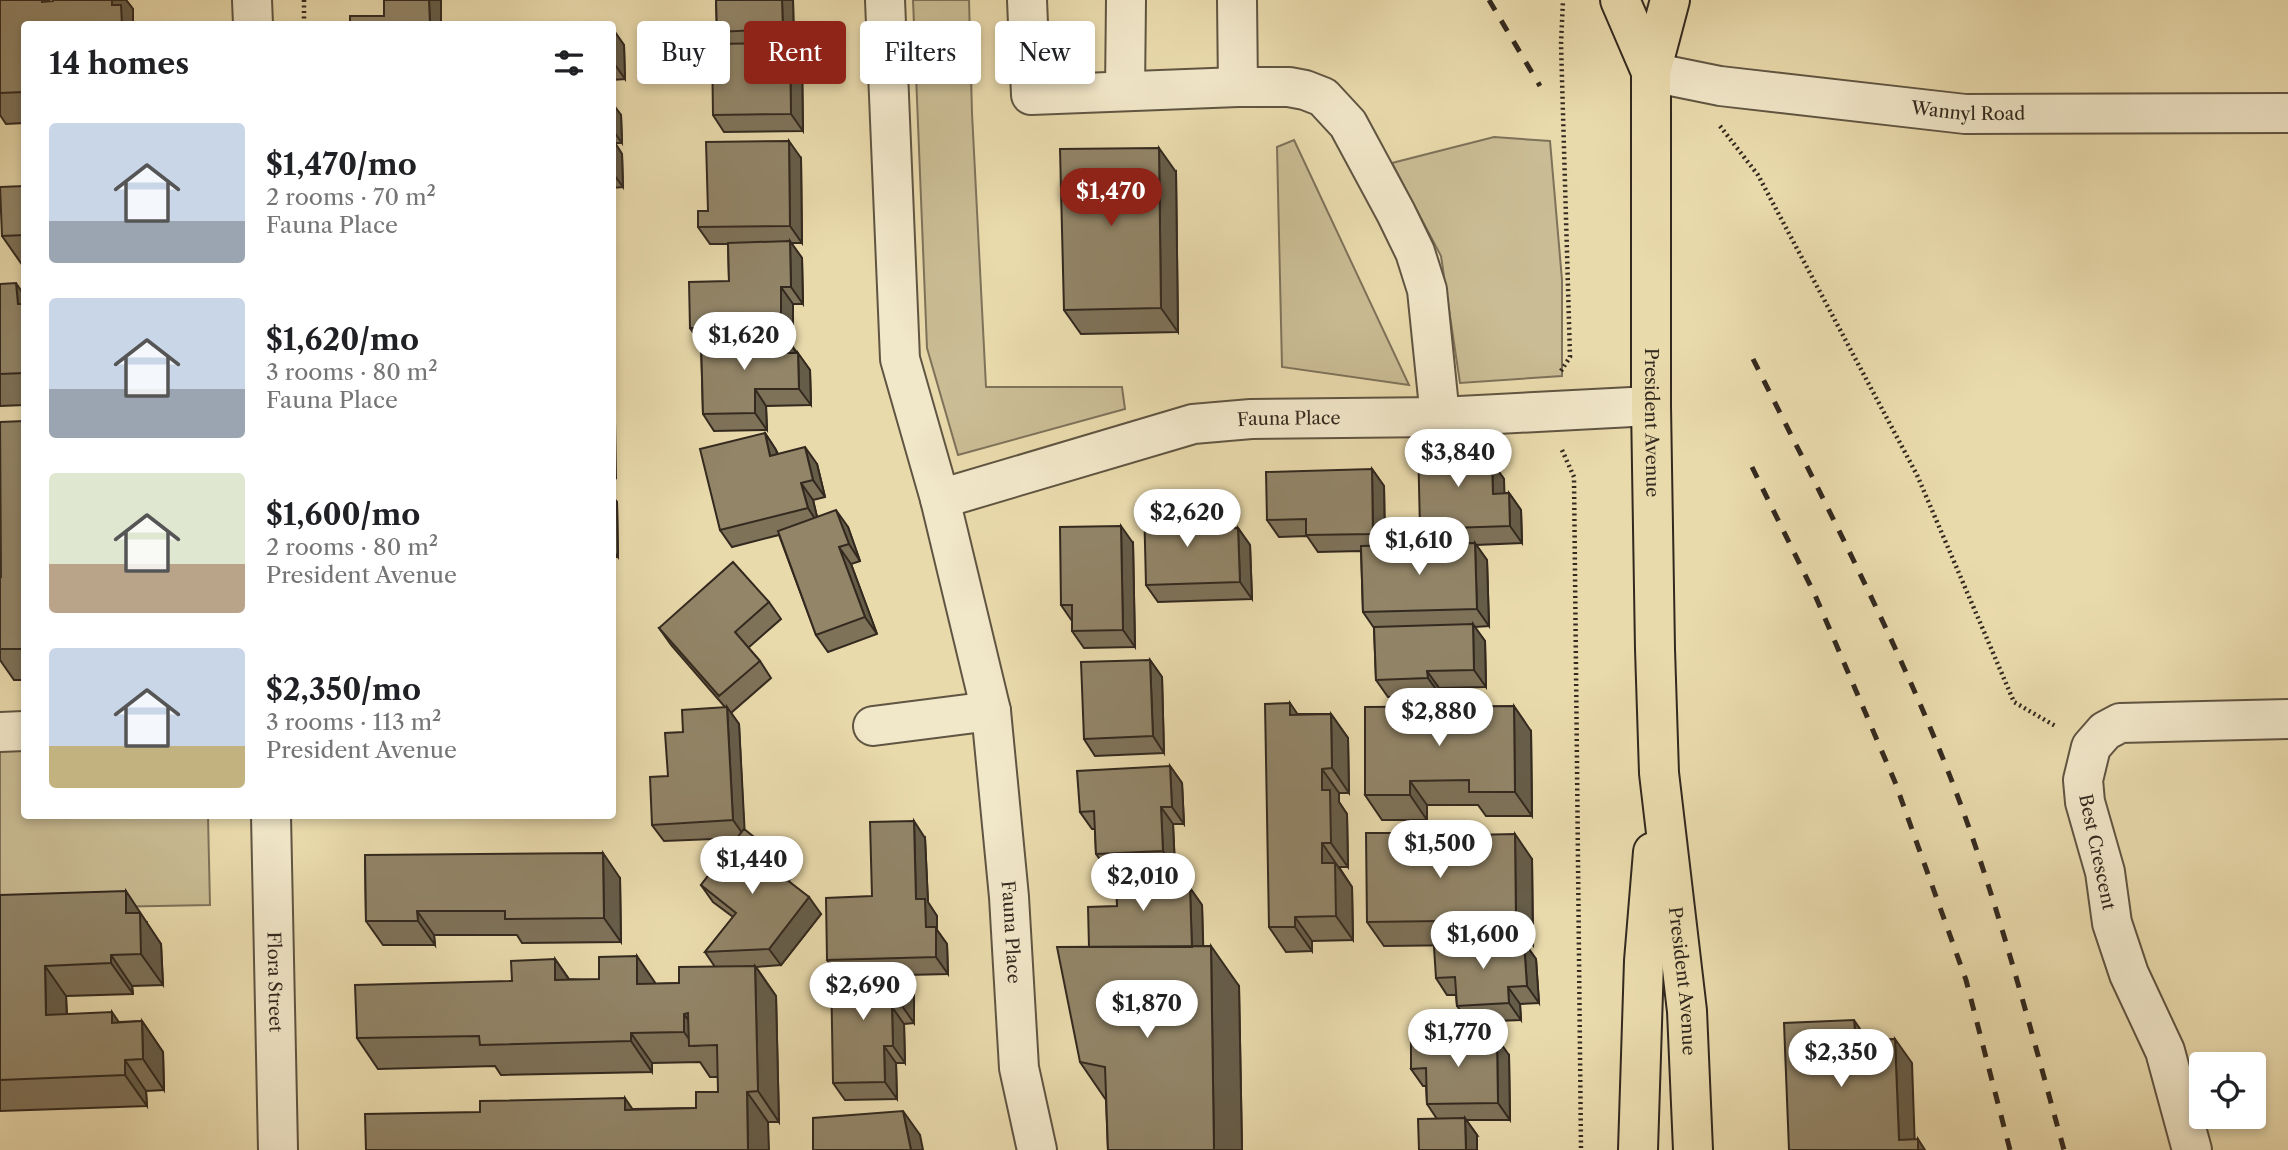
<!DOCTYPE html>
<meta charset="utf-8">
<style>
body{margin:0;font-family:"Libre Caslon Text",serif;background:#f2f2f2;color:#202124;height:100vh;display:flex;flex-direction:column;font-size:26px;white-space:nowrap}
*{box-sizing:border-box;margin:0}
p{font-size:23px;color:#757577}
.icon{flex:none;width:38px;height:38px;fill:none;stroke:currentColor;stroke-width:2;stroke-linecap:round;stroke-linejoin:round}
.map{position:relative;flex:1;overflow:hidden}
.panel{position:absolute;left:21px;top:21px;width:595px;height:798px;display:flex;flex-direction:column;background:#fff;border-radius:7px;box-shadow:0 4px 10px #0003}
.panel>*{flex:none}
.hud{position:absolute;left:637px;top:21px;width:665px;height:63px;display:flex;gap:14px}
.controls{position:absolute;left:2189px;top:1052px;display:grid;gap:14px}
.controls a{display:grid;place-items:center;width:77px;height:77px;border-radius:7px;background:#fff;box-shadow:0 4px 10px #0003;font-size:35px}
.price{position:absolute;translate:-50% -60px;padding:0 16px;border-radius:24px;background:#fff;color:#222;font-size:23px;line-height:46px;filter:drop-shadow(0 2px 4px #0008)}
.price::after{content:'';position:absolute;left:50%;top:42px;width:21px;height:16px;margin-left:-10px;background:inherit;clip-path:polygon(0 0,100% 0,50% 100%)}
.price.on{background:#8f2418;color:#fff}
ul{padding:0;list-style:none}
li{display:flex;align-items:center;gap:21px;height:175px;padding:0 28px}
li span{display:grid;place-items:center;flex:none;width:196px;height:140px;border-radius:7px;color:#555}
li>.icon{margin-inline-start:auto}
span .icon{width:84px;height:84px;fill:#fffc;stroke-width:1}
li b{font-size:30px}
h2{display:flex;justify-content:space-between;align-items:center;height:84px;padding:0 28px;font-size:30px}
.pill{padding:0 24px;border-radius:7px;background:#fff;box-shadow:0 4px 10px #0003;font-size:24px;line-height:63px}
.pill.on{background:#8f2418;color:#fff}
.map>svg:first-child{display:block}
.green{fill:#cabc94;stroke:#7e725a;stroke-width:2}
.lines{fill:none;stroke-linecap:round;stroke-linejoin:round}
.minor-casing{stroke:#605542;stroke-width:42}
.major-casing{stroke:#33291f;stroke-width:42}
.path{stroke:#33291f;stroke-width:4.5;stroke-dasharray:2 3.5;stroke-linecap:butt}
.minor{stroke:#f1e7c9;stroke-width:38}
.major{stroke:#e9daac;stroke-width:38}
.rail{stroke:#33291f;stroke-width:5;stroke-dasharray:12 12;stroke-linecap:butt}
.wall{fill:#7e7259;stroke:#33291f;stroke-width:2}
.shaded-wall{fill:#665d49;stroke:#33291f;stroke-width:2}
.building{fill:#928568;stroke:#33291f;stroke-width:2}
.labels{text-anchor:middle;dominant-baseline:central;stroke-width:7;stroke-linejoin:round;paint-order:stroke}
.street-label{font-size:18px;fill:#33291f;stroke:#f1e7c9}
</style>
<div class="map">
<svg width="2288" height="1150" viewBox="0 0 2288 1150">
<rect width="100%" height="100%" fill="#e9daac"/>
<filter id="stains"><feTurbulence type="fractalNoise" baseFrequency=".00286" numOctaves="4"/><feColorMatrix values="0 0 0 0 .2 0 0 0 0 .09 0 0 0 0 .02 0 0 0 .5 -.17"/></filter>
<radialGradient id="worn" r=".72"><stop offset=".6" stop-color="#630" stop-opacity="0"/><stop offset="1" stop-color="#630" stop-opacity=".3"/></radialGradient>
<path class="green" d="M913,0H969L972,113L986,387H1122L1125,409L958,455L927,348Z
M1494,137L1550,141L1562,280V376L1460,383L1441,256L1392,163Z
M1294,140L1409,385L1282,367L1277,147Z
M0,715H24V816H208L210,905L0,909Z"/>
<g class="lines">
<defs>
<g id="minor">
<path d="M252,0L253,24"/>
<path id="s1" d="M885,0L900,359L940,499L991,711L1009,897L1019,1068L1037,1150"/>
<path d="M1027,0L1031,95L1238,87"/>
<path d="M1237,0L1238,87H1289L1305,90L1323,97L1348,124L1396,213L1415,252L1427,290L1440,417"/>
<path id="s2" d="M1651,72L1720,86L1965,114L2288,113"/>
<path d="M1125,91L1126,0"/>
<path id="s3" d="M940,499L1193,424L1251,419L1440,417L1651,406"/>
<path d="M873,726L991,711"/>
<path d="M0,732L24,731"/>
<path id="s4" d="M271,816L278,1150"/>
<path d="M2192,1150L2165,1051L2129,974L2112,923L2105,872L2085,802L2083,780L2091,747L2105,731L2120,723L2288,719"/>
</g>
<g id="major">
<path d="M1620,0L1651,72"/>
<path id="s5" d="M1670,0L1651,72V406L1655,649L1659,773L1687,1011L1693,1150"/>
<path d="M1638,1150L1644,961L1653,852"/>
</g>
</defs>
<use href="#minor" class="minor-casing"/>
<use href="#major" class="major-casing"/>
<path class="path" d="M304,0V24
M1720,126L1758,175L1917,475L2014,702L2057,727
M1561,371L1570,357L1561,44L1563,0
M1562,450L1574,477L1581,1150"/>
<use href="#minor" class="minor"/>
<use href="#major" class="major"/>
<path class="rail" d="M1489,0L1540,86
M1753,359C1819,491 1888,623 1944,761C1994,886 2028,1020 2064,1150
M1752,467L1815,595L1895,782L1966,980L2010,1150"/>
</g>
<path class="wall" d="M0,0H49L50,2L53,1V0H126L133,9V22L24,24V123L6,124L0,115Z
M716,0H793L794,46H792L802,60L803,131L724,132L713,115L726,44L717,32Z
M612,28L624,45L625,79L612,80Z
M612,103L621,115L622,143H616V145L622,154L623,187L612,188Z
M801,158L802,243H791L802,258L803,304H793V343H790L810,370L811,405L766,406L767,430L714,431L703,414L701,344L690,328L729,281L728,244H710L698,227L708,211Z
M1176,172L1178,332L1081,334L1064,310Z
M24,186V266H23L2,236Z
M0,284L24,295V405L0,406Z
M24,421V680H14L0,660V577H1Z
M765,433L776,450L778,454L817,464L825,497L813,500L817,517L848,527L860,561L851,564L877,634L828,652L816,635L779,535L732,547L720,530Z
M1474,442L1485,459L1486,463L1492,462L1504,479V493H1509L1521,510L1522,543L1476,545L1487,560L1489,626L1474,627L1485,641L1486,687L1439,688L1440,695L1388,697L1376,680L1374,628L1363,612L1361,551L1318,552L1307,536L1279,537L1267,520L1372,469L1384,486L1385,546L1430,544L1420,529Z
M612,496L617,502L618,557H612Z
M1194,519V529L1238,528L1250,545L1252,599L1158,602L1146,585Z
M1133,543L1135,647L1084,648L1072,631V621L1061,605Z
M769,602L781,619L748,648L760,661L771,678L731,713L739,724L744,829L793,875L788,881L821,914L781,965L756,967L776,996L779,1122H768L633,1109L696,1108L718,1092V1077H710L700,1062L652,1063V1072L501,1075L495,1066L378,1069L357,1038L512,981L555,959L569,979L656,984L679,983L715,967L705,952L733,917L713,902L701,885L738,838L664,841L652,825L683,732L725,707L671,645L659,628Z
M1150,660L1162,677L1164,753L1095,756L1084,739Z
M1297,714H1331L1348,738L1349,793H1339V802L1347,814L1348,867H1339L1352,887L1353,940L1312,941V951L1286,952L1269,927Z
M1531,731L1532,816H1486L1478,805H1427V820H1382L1365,795Z
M1170,766L1182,783L1184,824H1173L1175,868H1170L1181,884V888H1190L1202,905L1203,946L1239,986L1242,1150H1108L1106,1100L1080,1062L1089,947L1117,906L1116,871H1108L1096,854L1095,829H1092L1080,812Z
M1410,833L1421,847L1532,859L1533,945H1526L1536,959L1539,1003L1520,1004L1521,1020L1469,1022L1457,1006L1456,995H1447L1436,978L1467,945L1384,946L1367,922Z
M925,838L928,903L937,916V930L947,944L948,974L907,975L914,985V1023L904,1024L905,1063H896L897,1099L845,1100L833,1083L834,969L827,960L872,896Z
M365,855L620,878L621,942L522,943L517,935H434L435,945H383L366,921Z
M0,895L147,922V924L161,944L163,985L132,986L133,994L66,996L67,1014L119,1022L142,1021L163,1052L164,1090L146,1091L147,1106L0,1111Z
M1509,1055L1510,1120H1466L1477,1135L1437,1119L1427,1104L1426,1086H1423L1411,1069Z"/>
<path class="shaded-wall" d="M112,0H126L133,9V22L135,24H122L112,5Z
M429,0H441V24H430Z
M782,0H793L794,46L783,29Z
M612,28L624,45L625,79L613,62Z
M790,43L802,60L803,131L791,114Z
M612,103L621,115L622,143L612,129Z
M612,138L622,154L623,187L612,172Z
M789,141L801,158L802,243L790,226Z
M1159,148L1176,172L1178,332L1161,308Z
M790,241L802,258L803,304L791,287Z
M16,283L24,295V314L18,304Z
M781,287L793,304V343L781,326Z
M786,337L797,354L786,353Z
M798,353L810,370L811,405L799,389Z
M755,389L766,406L767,430L755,413Z
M612,418L615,422L616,477L612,472Z
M765,433L776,450L782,473L770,456Z
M1474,442L1485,459L1486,480L1474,463Z
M805,447L817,464L825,497L813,480Z
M1492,462L1504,479L1505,510L1493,494Z
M1372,469L1384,486L1385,551L1373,534Z
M801,483L813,500L819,525L808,508Z
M1509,493L1521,510L1522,543L1510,526Z
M612,496L617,502L618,557L612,549Z
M1182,502L1194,519L1195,546L1183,529Z
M836,510L848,527L860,561L849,544Z
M1121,526L1133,543L1135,647L1123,630Z
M1238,528L1250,545L1252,599L1240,582Z
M1475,543L1487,560L1489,626L1477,609Z
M839,547L851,564L877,634L865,617Z
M1473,624L1485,641L1486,687L1474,670Z
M1150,660L1162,677L1164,753L1153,736Z
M1427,671L1439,688L1440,695L1428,678Z
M1290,703L1307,728L1290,715Z
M1514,706L1531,731L1532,816L1515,792Z
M727,707L739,724L745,837L733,820Z
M1331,714L1348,738L1349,793L1332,768Z
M1170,766L1182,783L1184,824L1172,807Z
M1322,769L1339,793V802L1347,814L1348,867L1331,843L1322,790Z
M1410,781L1427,805V820L1410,795Z
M1161,807L1173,824L1175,868L1163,851Z
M914,821L925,838L928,902L937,916V930L947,944L948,974L936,957L916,899Z
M1410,833L1428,857L1411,847Z
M1515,834L1532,859L1533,945L1516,920Z
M1322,843L1352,887L1353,940L1336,916L1322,863Z
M603,853L620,878L621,942L604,918Z
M781,858L793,875L785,886L773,869Z
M1170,867L1181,884V906L1170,889Z
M1190,888L1202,905L1204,971L1192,954Z
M126,891L161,944L163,985L141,954L126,913Z
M809,897L821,914L781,965L769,949Z
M417,911L434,935L435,945L418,921Z
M1295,917L1312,941V951L1295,927Z
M1524,942L1536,959L1539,1003L1527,986Z
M1211,946L1239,986L1242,1150H1214Z
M111,955L132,986L133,994L111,963Z
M637,956L658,987L637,984Z
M555,959L576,990L555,980Z
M45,966L66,996L68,1045L46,1015Z
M755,966L776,996L779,1122L758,1091Z
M902,968L914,985V1023L902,1006Z
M1508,987L1520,1004L1521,1020L1509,1003Z
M892,1007L904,1024L905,1063L893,1046Z
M112,1012L133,1043L112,1023Z
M684,1014L705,1044L694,1046L684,1032Z
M1854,1020L1871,1045L1856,1040Z
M142,1021L163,1052L164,1090L143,1059Z
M631,1033L652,1063V1072L631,1041Z
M1497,1038L1509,1055L1510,1120L1498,1103Z
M1895,1039L1912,1063L1915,1150L1899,1140Z
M884,1046L896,1063L897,1099L885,1082Z
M125,1060L146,1091L147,1106L125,1075Z
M747,1092L768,1122L769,1150H748Z
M625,1098L646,1129L625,1110Z
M903,1111L920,1135L923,1150H911Z
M1465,1118L1477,1135V1150H1466Z
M1918,1139L1925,1150H1918Z"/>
<path class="building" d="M0,0H42V2L53,1V0H112V5H121L122,24H24V92L0,93Z
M384,0H429L430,24H350V16H384Z
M716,0H782L783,29L717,32Z
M790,43L791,114L713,115L712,44Z
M789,141L790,226L698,227V211H708L706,142Z
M1159,148L1161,308L1064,310L1060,149Z
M24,186V235L2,236L0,187Z
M790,241L791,287H781V326L690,328L689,282L729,281L728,243Z
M16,283L18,304H24V373L0,374V284Z
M786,337V353H798L799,389H755V413L703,414L701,339Z
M24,421V649H0V577H1L0,422Z
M765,433L770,456L805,447L813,480L801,483L808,508L720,530L700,449Z
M1474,442V463L1492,462L1493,494L1509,493L1510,526L1420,529L1418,443Z
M1372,469L1373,534L1306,535V519L1267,520L1266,472Z
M1182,502L1183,529L1238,528L1240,582L1146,585L1144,503Z
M836,510L849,544L839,547L865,617L816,635L778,531Z
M1121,526L1123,630L1072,631V605H1061L1060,527Z
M1475,543L1477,609L1363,612L1361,546Z
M733,562L769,602L735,632L760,661L719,696L659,628Z
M1473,624L1474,670L1427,671L1428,678L1376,680L1374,627Z
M1150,660L1153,736L1084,739L1081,662Z
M1290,703V715L1331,714L1332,768L1322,769V790H1330L1331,843H1322V863H1335L1336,916L1295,917V927H1269L1265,704Z
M1514,706L1515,792H1469V780L1410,781V795H1365V707Z
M727,707L733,820L652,825L650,777L668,776L665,733L683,732L682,710Z
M1170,766L1172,807H1161L1163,851L1096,854L1094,811L1080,812L1077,771Z
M914,821L916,899H925L926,927H936V957L827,960L826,898L872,896L870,822Z
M744,829L781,858L773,869L809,897L769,949L705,952L736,913L701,885Z
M1366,833H1410L1411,847H1470V835L1515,834L1516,920L1367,922Z
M603,853L604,918L505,919V911H417L418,921H366L365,855Z
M1170,867V889L1190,888L1192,947H1089L1088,907L1117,906L1116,868Z
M126,891V913H140L141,954L111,955V963L45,966L46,1015L112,1012V1023L142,1021L143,1059L125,1060V1075L0,1080V895Z
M1524,942L1527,986L1508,987L1509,1003L1457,1006L1455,977L1436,978L1434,947Z
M1211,946L1214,1150H1108L1105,1067L1080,1062L1057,947Z
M637,956V984L679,983V967L755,966L758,1091L747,1092L748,1150H366L365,1114L480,1112V1101L625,1098V1110L696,1108V1092H718L717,1045L689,1046L688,1013L684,1014V1032L631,1033V1041L480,1045L479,1036L357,1038L355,985L512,981L511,961L555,959V980L599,979V957Z
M902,968V1006L892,1007L893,1046H884L885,1082L833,1083L831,969Z
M1854,1020L1856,1040L1895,1039L1899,1140L1918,1139V1150H1789L1784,1023Z
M1497,1038L1498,1103L1427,1104L1426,1068L1411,1069V1039Z
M903,1111L911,1150H813V1118Z
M1465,1118L1466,1150H1419L1418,1119Z"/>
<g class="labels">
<g class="street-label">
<text stroke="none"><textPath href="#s2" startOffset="320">Wannyl Road</textPath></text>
<text stroke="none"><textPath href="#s3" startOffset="360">Fauna Place</textPath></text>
<text stroke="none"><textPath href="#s5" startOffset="425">President Avenue</textPath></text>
<text transform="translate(2097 852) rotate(78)">Best Crescent</text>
<text stroke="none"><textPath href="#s1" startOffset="945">Fauna Place</textPath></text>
<text stroke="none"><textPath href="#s5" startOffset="985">President Avenue</textPath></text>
<text stroke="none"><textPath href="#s4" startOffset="166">Flora Street</textPath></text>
</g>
</g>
<rect width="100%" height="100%" filter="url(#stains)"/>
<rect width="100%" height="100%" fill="url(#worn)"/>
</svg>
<div class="controls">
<a><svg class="icon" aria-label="locate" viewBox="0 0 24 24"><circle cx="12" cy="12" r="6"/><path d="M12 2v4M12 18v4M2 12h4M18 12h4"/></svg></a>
</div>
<b class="price on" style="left:1111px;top:228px">$1,470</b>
<b class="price" style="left:744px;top:372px">$1,620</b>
<b class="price" style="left:1458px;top:489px">$3,840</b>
<b class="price" style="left:1187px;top:549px">$2,620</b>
<b class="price" style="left:1419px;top:577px">$1,610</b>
<b class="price" style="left:1439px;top:748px">$2,880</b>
<b class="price" style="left:1440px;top:880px">$1,500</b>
<b class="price" style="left:752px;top:896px">$1,440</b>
<b class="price" style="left:1143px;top:913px">$2,010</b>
<b class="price" style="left:1483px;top:971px">$1,600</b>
<b class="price" style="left:863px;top:1022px">$2,690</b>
<b class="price" style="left:1147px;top:1040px">$1,870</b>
<b class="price" style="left:1458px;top:1069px">$1,770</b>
<b class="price" style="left:1841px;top:1089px">$2,350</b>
<div class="hud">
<a class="pill">Buy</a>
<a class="pill on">Rent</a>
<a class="pill">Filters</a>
<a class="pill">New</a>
</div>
<section class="panel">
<h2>14 homes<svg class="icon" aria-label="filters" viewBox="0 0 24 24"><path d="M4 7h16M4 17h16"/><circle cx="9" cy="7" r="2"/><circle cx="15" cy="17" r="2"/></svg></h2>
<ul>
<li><span style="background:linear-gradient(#c9d6e8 70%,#9aa5b1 0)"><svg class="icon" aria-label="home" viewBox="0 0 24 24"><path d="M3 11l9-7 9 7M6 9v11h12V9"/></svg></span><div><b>$1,470/mo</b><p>2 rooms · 70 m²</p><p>Fauna Place</p></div></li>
<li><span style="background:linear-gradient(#c9d6e8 65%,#9aa5b1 0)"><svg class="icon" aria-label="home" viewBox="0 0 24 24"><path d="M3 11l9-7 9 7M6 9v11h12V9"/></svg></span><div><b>$1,620/mo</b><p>3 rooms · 80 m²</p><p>Fauna Place</p></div></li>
<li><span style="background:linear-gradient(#dfe7d0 65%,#b9a48a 0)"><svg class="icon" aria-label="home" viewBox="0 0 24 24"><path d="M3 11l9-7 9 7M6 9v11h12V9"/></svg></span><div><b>$1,600/mo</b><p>2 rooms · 80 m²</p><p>President Avenue</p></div></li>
<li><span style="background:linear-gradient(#c9d6e8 70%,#c2b280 0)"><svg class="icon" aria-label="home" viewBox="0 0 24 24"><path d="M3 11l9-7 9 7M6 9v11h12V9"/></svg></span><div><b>$2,350/mo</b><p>3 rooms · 113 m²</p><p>President Avenue</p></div></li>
</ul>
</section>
</div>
